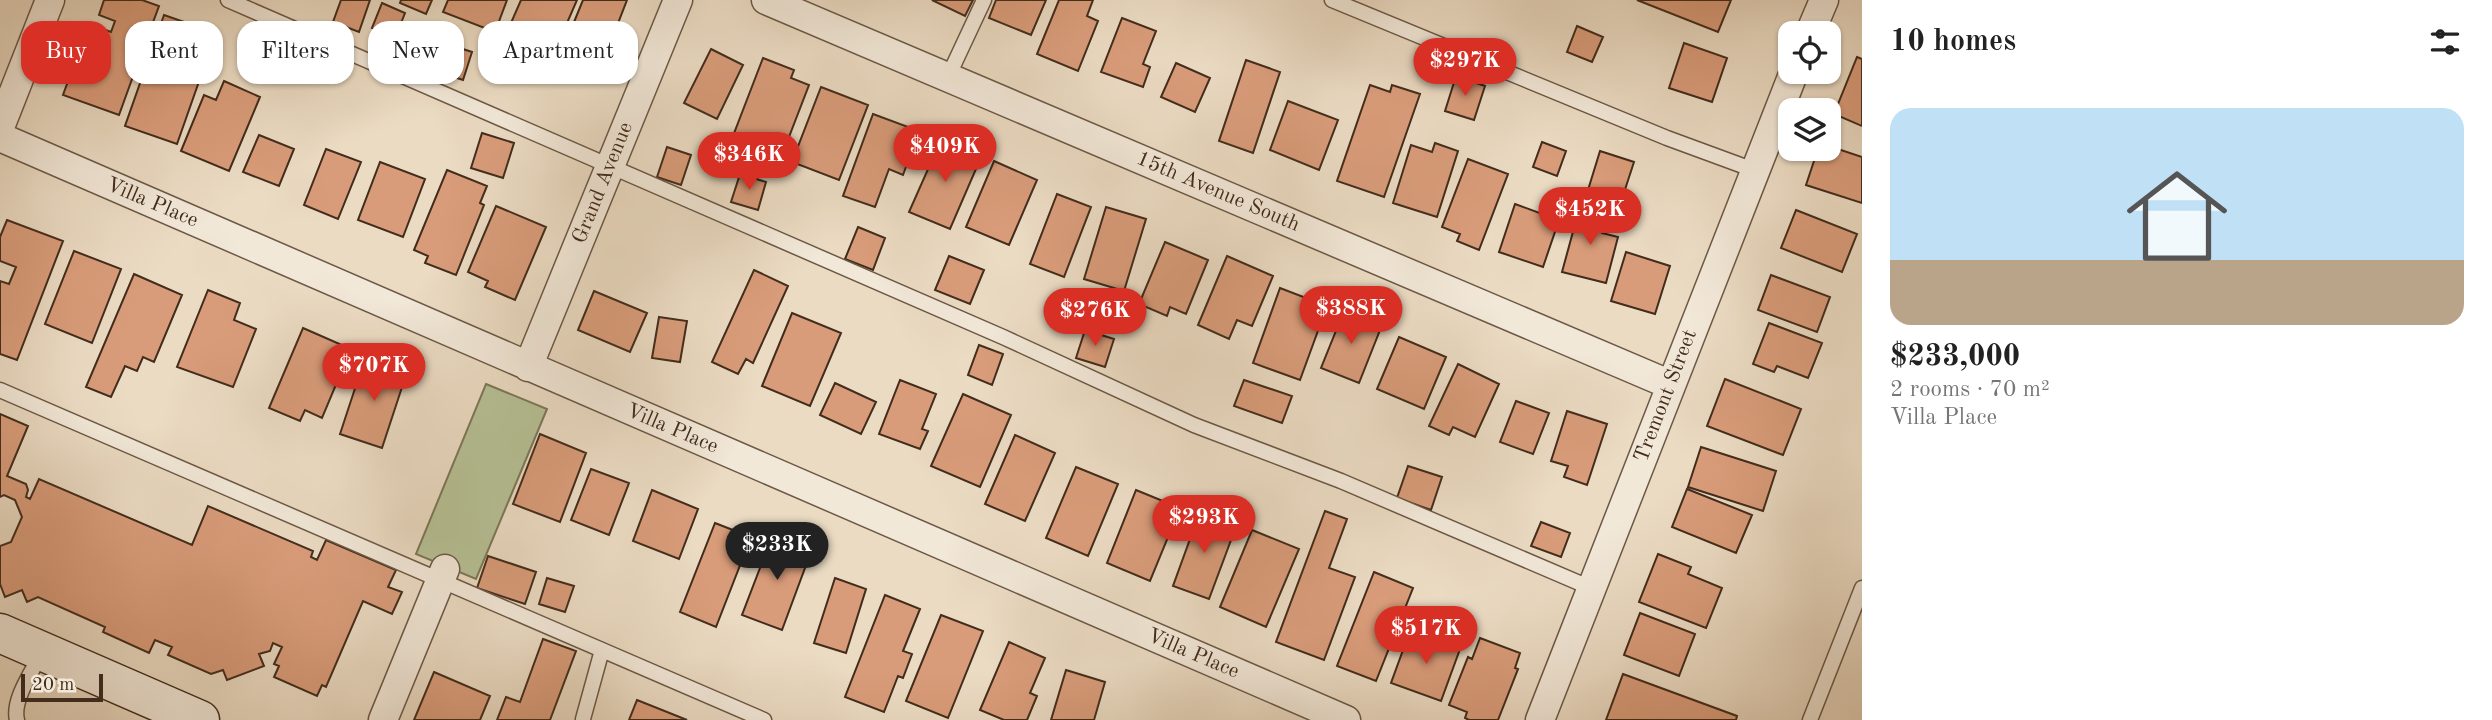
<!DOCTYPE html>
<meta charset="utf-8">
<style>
body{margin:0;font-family:"Old Standard TT",serif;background:#f6f6f6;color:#222;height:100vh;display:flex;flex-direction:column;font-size:26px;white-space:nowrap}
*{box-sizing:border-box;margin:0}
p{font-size:23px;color:#767676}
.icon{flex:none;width:38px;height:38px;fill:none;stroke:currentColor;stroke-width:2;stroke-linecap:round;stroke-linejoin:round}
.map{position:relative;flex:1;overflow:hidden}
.sheet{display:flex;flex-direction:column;background:#fff;width:630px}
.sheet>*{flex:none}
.guide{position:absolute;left:21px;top:21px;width:665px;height:63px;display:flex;gap:14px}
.buttons{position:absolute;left:1778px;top:21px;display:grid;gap:14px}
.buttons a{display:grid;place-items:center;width:63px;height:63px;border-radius:14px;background:#fff;box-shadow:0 2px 5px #0004;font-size:35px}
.scale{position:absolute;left:21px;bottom:18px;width:82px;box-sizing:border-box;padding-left:7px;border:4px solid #422c1c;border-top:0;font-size:19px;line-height:24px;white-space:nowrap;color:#422c1c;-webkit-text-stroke:5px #f2e8d8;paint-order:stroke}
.price{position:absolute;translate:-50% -60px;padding:0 16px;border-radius:24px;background:#d93025;color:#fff;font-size:23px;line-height:46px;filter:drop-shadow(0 2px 4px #0008)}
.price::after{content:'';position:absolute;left:50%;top:42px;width:21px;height:16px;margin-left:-10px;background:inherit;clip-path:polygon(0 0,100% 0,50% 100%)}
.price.on{background:#222;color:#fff}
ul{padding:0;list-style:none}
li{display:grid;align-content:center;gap:14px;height:371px;padding:0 28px}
li span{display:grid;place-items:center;height:217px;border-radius:21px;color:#555}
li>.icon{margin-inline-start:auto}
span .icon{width:126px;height:126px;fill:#fffc;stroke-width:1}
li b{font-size:30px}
h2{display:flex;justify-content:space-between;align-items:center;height:84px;padding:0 28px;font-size:30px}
.pill{padding:0 24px;border-radius:21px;background:#fff;box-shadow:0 2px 5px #0004;font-size:24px;line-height:63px}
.pill.on{background:#d93025;color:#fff}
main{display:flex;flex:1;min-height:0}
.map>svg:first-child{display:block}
.green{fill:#b6c095;stroke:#7c7658;stroke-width:2}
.building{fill:#d99c7a;stroke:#422c1c;stroke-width:2}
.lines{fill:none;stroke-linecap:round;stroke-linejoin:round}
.lane-casing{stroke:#6c5846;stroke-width:17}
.street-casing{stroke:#6c5846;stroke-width:31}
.secondary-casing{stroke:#422c1c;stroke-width:41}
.lane{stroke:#f2e8d8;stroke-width:14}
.street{stroke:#f2e8d8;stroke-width:28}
.secondary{stroke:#f2e8d8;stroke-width:38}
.labels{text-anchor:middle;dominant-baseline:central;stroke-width:5;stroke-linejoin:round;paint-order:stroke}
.street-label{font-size:21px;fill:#422c1c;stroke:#f2e8d8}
</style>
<main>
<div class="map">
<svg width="1862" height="720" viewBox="0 0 1862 720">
<rect width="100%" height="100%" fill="#ebdbc3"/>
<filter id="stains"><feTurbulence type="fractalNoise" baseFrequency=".00286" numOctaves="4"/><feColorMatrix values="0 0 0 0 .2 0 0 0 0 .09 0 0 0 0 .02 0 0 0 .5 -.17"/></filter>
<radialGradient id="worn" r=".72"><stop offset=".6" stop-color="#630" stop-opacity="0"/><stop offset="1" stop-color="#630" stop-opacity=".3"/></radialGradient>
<path class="green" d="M486,384L547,409L476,579L416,554Z"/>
<path class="building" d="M104,0H142L159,6L149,33L133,27L128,40L144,46L119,115L63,95L89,24L111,32L115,21L99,15Z
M341,0H370L359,32L333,22Z
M401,0H432L426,14L400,3Z
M448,0H507L495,32L443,12Z
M521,0H577L554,53L534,45L531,50L504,39Z
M583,0H627L598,75L577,67L582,56L563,49Z
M932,0H973L965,16Z
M996,0H1046L1031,35L989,18Z
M1059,0H1093L1087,16L1098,21L1078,71L1037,54Z
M1637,0H1731L1718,32Z
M382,3L405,13L395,38L372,28Z
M164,15L216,33L177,144L125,126Z
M1122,18L1156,31L1143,64L1150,67L1143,87L1101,72Z
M1577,26L1603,37L1592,62L1567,52Z
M432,39L472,52L463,80L423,67Z
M1684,43L1727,58L1712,102L1669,88Z
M711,49L743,65L717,119L684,103Z
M1857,57L1862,59V126L1834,114Z
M763,58L794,70L791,78L809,85L782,155L733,136Z
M1246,60L1280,72L1253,153L1219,141Z
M1176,63L1210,78L1195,112L1161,97Z
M1456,76L1485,86L1474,120L1445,111Z
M224,81L260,97L229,171L181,151L204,95L216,100Z
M1370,85L1390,92L1392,85L1420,94L1384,197L1337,181Z
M821,87L868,105L839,180L792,162Z
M1288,101L1338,120L1319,170L1270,150Z
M873,114L919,131L903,175L889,169L875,207L843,196Z
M482,133L514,143L503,178L471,168Z
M944,133L963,141L959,153L979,162L950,229L909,212Z
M259,135L294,149L279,186L243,172Z
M1542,142L1566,151L1557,176L1533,167Z
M1435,143L1458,151L1437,217L1393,203L1411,145L1432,152Z
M1829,146L1862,157V203L1806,185L1818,149H1829Z
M667,147L691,155L681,185L657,177Z
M326,149L361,162L338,219L304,205Z
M1600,151L1634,162L1617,214L1584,203Z
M1468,159L1508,174L1479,250L1457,241L1460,234L1442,227Z
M994,161L1037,180L1009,245L966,227Z
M380,162L425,179L403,237L358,220Z
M447,170L487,186L480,203L484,205L456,275L425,263L428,256L414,250Z
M740,174L766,182L758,210L731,202Z
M1057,194L1091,207L1064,277L1030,264Z
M1515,204L1559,220L1543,267L1499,252Z
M496,206L546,227L515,300L485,287L488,281L468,272Z
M1580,206L1607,214L1602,233L1618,237L1606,283L1562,272Z
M1106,207L1146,219L1124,291L1084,279Z
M1796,210L1857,234L1842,272L1781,248Z
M7,220L63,241L17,360L0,354V281L9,284L16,267L0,261V237Z
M858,227L885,238L873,270L845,259Z
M1165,242L1208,260L1186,314L1170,307L1167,316L1139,304Z
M74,251L121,269L92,343L45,324Z
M1626,252L1670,266L1655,314L1611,301Z
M949,256L984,270L970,304L935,290Z
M1227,256L1273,276L1252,326L1237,320L1229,339L1198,325Z
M754,270L788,286L753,363L746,359L738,374L712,362Z
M134,274L182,295L154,362L143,357L137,371L125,366L111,397L86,387Z
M1771,275L1830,297L1817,332L1758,310Z
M1280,288L1327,306L1300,380L1253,363Z
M208,290L240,303L234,320L256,329L233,387L177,367Z
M594,291L647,313L630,352L578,330Z
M1346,306L1368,315L1365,324L1380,330L1359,383L1321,368Z
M792,313L841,333L810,406L762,386Z
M659,317L687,321L680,362L652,358Z
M1769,323L1822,343L1808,378L1777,366L1774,372L1753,364Z
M303,328L351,349L322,418L305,410L300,421L269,408Z
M1085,330L1114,339L1105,367L1076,358Z
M1399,337L1446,357L1424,409L1377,389Z
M979,345L1003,354L992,385L968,375Z
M365,358L407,372L382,448L340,434Z
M1458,364L1499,384L1475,437L1453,427L1449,435L1429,426Z
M1725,379L1801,409L1783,455L1707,426Z
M900,380L936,394L922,429L928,431L920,449L879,434Z
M1244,380L1292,396L1282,423L1234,406Z
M835,383L876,402L861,434L820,415Z
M963,394L1011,415L980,487L931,466Z
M1516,401L1549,413L1533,454L1500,442Z
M1567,411L1607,424L1587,485L1564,477L1568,466L1551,461Z
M0,414L28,426L7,476L26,484L28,490L26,497L30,499L39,479L192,545L208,506L313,551L311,557L317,560L326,540L396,570L388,587L402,592L392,614L363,601L326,687L322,685L317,696L274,677L279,666L274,664L282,647L273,643L270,651L259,654L264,666L227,680L223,670L211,674L168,655L172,647L155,640L149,653L103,632L105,627L38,597L27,602L22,590L5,597L0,584V546L11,542L22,517L15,500L4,495L0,497Z
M540,434L586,453L560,522L513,504Z
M1015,435L1055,453L1025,521L985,504Z
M1701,447L1776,471L1763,511L1688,487Z
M1408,466L1442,477L1431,510L1397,498Z
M1076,467L1118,484L1088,556L1046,538Z
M591,469L629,483L609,535L571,520Z
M1687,489L1752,515L1736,553L1672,527Z
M652,490L698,509L679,559L633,541Z
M1136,490L1180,508L1150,581L1107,563Z
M1202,506L1223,514L1218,526L1234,532L1209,599L1173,586Z
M1325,511L1347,519L1329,568L1355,577L1324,660L1276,642Z
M1541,522L1570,533L1561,557L1531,546Z
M715,523L751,537L716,627L680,612Z
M1252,530L1299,549L1266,627L1220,607Z
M773,534L812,549L782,630L742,615Z
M1658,554L1691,567L1688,574L1722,588L1706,628L1639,602Z
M488,556L536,572L525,604L477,588Z
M1374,572L1413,588L1376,681L1337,666Z
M547,578L574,586L565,612L539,604Z
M835,578L866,589L846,653L814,643Z
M885,595L920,609L903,651L912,654L903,678L898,676L884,712L845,697Z
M1640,613L1695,634L1679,676L1624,655Z
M941,615L983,631L948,718L906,701Z
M1410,631L1460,649L1441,701L1391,683Z
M1480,638L1520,653L1515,668L1518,669L1498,720H1469L1465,718L1467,712L1449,705L1468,657L1472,659Z
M543,639L576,651L550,720H497L506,697L520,702Z
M1009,642L1045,658L1030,693L1037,696L1027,720H1004L980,710Z
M1066,670L1105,682L1094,720H1051Z
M434,672L490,696L480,720H414Z
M1623,674L1737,716L1736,720H1606Z
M637,700L687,720H629Z"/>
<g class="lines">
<defs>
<path id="lane" d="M228,0L1003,337L1194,425L1341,481L1591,588
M1332,0L1667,138L1754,170
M948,77L984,0
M0,390L764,720
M583,719L602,650
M17,720C12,700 32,672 41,654
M1810,720L1862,588"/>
<path id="street" d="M766,0L1671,385
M1810,33L1824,0
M0,127L50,0
M0,137L1346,720
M528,367L678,0
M383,720L445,569
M1540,720L1794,72"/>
<path id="secondary" d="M0,633L200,720"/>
</defs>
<use href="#lane" class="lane-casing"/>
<use href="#street" class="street-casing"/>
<use href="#secondary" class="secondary-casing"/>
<use href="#lane" class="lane"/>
<use href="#street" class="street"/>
<use href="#secondary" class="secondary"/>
</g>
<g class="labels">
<g class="street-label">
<text transform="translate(603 183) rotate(-68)">Grand Avenue</text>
<text transform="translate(1218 192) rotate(23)">15th Avenue South</text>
<text transform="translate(152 203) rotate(23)">Villa Place</text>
<text transform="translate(1666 396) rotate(-69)">Tremont Street</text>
<text transform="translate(672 429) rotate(23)">Villa Place</text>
<text transform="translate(1193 654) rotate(23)">Villa Place</text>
</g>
</g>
<rect width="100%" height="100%" filter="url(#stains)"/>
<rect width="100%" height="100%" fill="url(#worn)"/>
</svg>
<div class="buttons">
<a><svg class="icon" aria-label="locate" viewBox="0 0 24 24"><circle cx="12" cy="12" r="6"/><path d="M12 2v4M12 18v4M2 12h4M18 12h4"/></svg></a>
<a><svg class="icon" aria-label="layers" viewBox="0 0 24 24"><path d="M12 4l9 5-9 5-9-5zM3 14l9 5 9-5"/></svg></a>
</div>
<div class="scale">20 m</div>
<b class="price" style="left:1465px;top:98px">$297K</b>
<b class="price" style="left:945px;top:184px">$409K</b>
<b class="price" style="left:749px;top:192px">$346K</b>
<b class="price" style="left:1590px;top:247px">$452K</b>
<b class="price" style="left:1351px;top:346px">$388K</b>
<b class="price" style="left:1095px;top:348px">$276K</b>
<b class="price" style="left:374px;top:403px">$707K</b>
<b class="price" style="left:1204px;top:555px">$293K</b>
<b class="price on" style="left:777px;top:582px">$233K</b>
<b class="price" style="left:1426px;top:666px">$517K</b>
<div class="guide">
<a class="pill on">Buy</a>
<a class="pill">Rent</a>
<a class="pill">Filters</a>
<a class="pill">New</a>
<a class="pill">Apartment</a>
</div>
</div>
<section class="sheet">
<h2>10 homes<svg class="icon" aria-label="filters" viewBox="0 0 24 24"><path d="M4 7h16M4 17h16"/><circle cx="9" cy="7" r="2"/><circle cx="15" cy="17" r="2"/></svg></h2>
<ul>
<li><span style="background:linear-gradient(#bfe0f5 70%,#b9a48a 0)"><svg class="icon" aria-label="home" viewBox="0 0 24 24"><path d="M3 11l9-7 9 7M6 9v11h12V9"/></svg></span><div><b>$233,000</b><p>2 rooms · 70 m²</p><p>Villa Place</p></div></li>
</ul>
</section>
</main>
